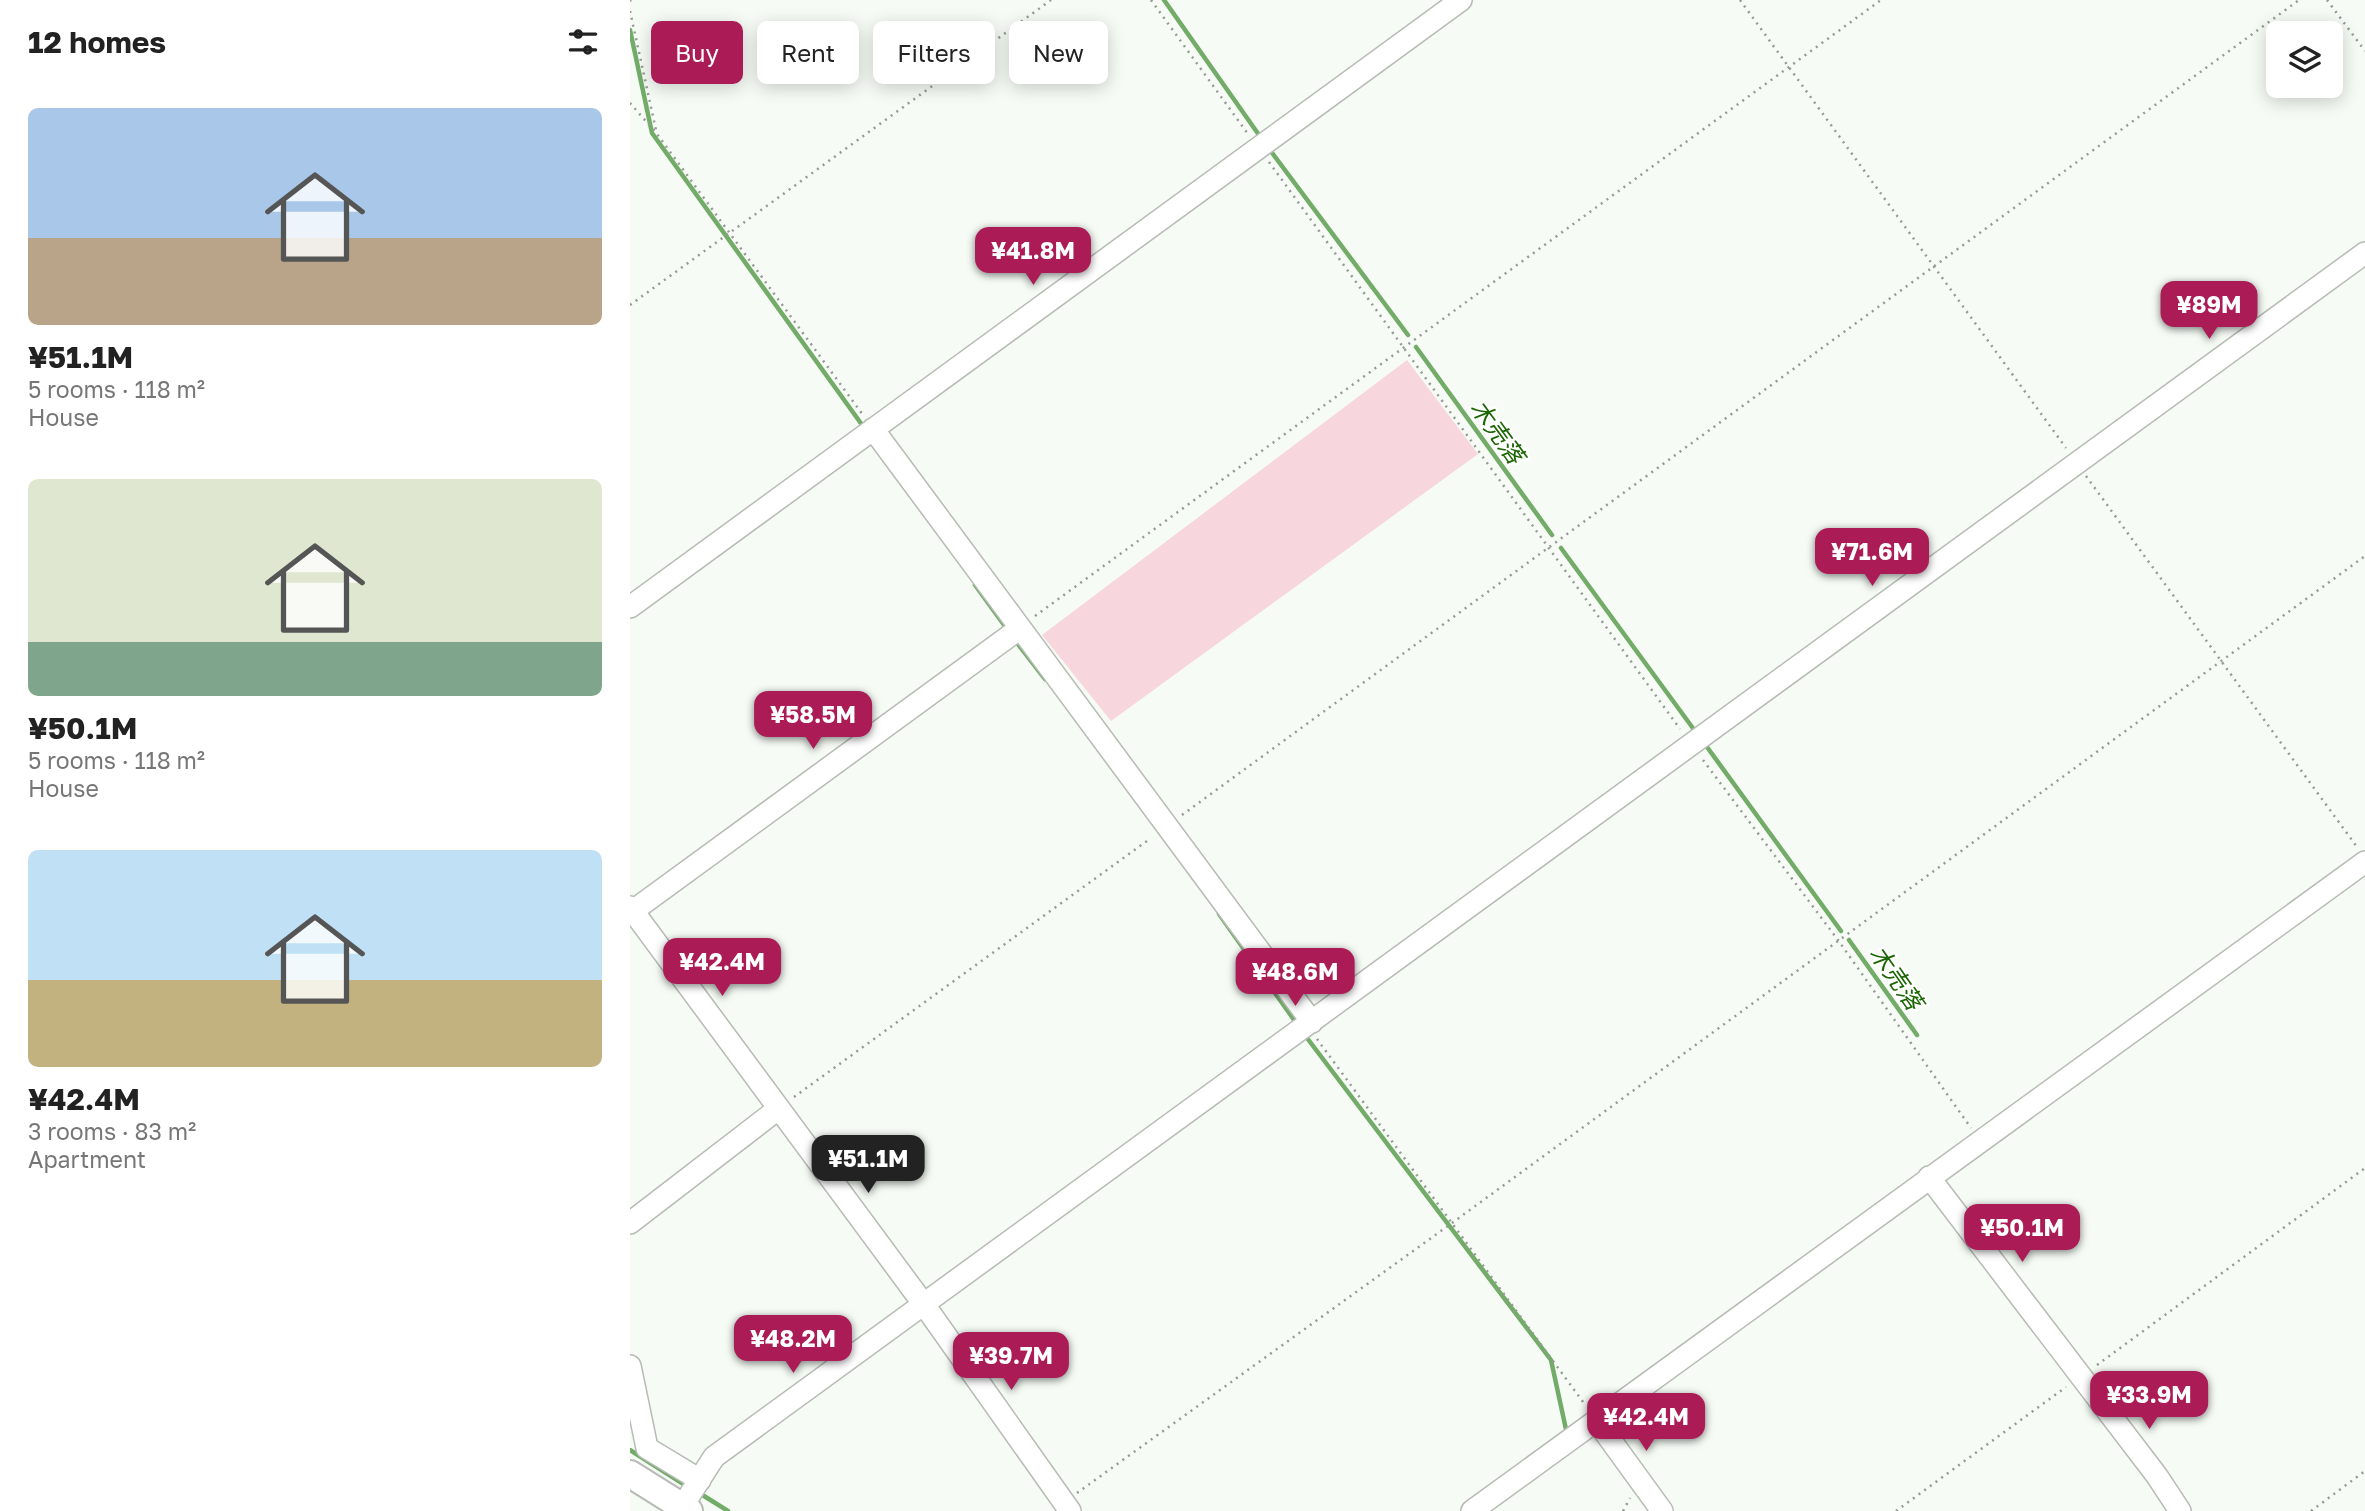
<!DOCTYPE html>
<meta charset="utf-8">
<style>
body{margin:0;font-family:"Golos Text","Noto Sans JP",sans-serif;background:#f6f6f6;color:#222;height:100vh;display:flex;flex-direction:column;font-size:26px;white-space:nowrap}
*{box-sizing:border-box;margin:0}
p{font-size:23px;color:#767676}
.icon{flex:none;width:38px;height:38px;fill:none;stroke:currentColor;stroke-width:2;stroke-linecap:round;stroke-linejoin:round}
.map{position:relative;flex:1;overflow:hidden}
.sheet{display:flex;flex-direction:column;background:#fff;width:630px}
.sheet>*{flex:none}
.top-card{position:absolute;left:21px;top:21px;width:665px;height:63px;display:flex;gap:14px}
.tools{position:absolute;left:1636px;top:21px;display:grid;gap:14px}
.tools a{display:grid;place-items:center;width:77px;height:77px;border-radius:10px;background:#fff;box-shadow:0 4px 18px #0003;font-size:35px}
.price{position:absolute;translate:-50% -60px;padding:0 16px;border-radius:14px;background:#ab1b55;color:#fff;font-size:23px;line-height:46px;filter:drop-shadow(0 2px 4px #0008)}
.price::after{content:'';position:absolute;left:50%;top:42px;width:21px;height:16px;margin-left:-10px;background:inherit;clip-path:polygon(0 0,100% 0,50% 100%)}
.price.active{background:#222;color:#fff}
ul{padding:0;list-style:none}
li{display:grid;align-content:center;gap:14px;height:371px;padding:0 28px}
li span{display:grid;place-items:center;height:217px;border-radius:10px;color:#555}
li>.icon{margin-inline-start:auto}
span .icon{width:126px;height:126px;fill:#fffc;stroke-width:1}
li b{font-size:30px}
h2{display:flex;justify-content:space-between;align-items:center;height:84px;padding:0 28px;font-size:30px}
.pill{padding:0 24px;border-radius:10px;background:#fff;box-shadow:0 4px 18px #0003;font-size:24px;line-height:63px}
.pill.active{background:#ab1b55;color:#fff}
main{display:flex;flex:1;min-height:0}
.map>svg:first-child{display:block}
.green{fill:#f7d6dd}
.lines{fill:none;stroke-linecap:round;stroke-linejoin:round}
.stream{stroke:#73ac68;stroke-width:4.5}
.minor-casing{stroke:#b6bbb5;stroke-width:24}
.major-casing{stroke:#b6bbb5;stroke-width:30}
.path{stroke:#969a96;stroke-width:2.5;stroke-dasharray:2 5;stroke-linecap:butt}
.minor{stroke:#fff;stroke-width:21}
.major{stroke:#fff;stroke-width:26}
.labels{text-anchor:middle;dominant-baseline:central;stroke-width:5;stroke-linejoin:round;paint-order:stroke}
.water-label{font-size:24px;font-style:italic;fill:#1b6603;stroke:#fff}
</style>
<main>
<section class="sheet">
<h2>12 homes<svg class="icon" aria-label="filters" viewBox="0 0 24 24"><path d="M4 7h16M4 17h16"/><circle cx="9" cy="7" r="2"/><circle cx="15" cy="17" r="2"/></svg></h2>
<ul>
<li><span style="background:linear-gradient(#a9c7e8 60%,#b9a48a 0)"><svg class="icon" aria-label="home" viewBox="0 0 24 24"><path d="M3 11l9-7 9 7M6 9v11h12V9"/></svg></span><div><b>¥51.1M</b><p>5 rooms · 118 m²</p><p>House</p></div></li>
<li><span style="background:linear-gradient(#dfe7d0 75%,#7fa58c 0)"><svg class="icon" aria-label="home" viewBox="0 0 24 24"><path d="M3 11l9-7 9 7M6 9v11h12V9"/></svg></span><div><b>¥50.1M</b><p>5 rooms · 118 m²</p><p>House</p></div></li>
<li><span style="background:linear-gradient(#bfe0f5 60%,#c2b280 0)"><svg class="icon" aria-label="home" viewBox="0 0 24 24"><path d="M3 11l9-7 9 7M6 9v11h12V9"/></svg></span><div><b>¥42.4M</b><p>3 rooms · 83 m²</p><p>Apartment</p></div></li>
</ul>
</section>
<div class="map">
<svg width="1735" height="1511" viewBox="0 0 1735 1511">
<rect width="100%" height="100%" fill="#f6fbf5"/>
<path class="green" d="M777,360L848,454L481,721L412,635Z"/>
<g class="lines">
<path class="stream" d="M534,0L629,135
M0,30L22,133L235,429
M640,150L778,335
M786,347L922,535
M931,548L1065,731
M345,585L377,629
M384,639L415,679
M1077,747L1211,931
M589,914L667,1024
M1219,940L1287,1035
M674,1034L921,1360L937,1434
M0,1450L55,1485
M74,1496L98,1511"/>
<defs>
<path id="minor" d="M243,429L682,1022
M0,607L831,0
M0,907L295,1306L440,1511
M0,913L389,629
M1299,1177L1527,1476L1550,1511
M0,1223L148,1109
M0,1366L17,1448L70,1480
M966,1420L1032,1511
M52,1507L84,1457L1735,253
M842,1511L1735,862"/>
<path id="major" d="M0,1474L59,1511"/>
</defs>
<use href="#minor" class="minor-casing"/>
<use href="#major" class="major-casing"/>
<path class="path" d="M521,0L618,134
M1110,0L1436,448
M1697,0L1735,51
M0,1L1,0
M0,11L26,130
M0,103L27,134L233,415
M639,162L1050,729
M0,305L421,0
M1456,476L1727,847
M405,616L1251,0
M1073,760L1208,940L1341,1128
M552,815L1669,0
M687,1039L956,1406
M164,1097L521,838
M1467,1365L1735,1168
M447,1493L822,1223L1735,556
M993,1511L1000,1498
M1266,1511L1436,1387
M1681,1511L1735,1471"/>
<use href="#minor" class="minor"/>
<use href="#major" class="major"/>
</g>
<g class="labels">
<g class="water-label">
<text transform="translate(868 431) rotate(54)">木売落</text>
<text transform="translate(1267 977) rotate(55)">木売落</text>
</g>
</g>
</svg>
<div class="tools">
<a><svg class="icon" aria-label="layers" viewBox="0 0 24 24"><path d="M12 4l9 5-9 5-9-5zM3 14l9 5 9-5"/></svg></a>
</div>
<b class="price" style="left:403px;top:287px">¥41.8M</b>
<b class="price" style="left:1579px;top:341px">¥89M</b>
<b class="price" style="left:1242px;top:588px">¥71.6M</b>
<b class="price" style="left:183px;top:751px">¥58.5M</b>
<b class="price" style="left:92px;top:998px">¥42.4M</b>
<b class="price" style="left:665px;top:1008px">¥48.6M</b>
<b class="price active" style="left:238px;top:1195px">¥51.1M</b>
<b class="price" style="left:1392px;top:1264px">¥50.1M</b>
<b class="price" style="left:163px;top:1375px">¥48.2M</b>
<b class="price" style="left:381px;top:1392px">¥39.7M</b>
<b class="price" style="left:1519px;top:1431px">¥33.9M</b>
<b class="price" style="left:1016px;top:1453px">¥42.4M</b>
<div class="top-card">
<a class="pill active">Buy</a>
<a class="pill">Rent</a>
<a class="pill">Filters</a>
<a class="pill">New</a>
</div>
</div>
</main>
